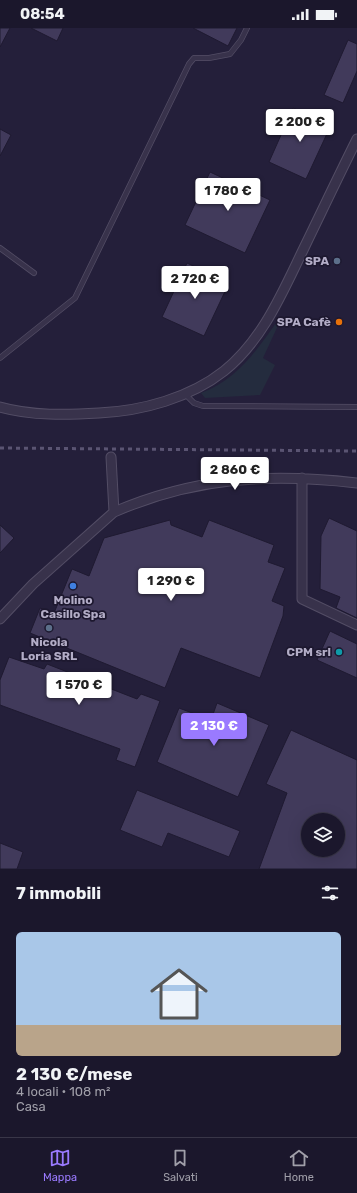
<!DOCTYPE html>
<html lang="it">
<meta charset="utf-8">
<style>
body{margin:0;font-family:Rubik,sans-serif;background:#282438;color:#f1f3f6;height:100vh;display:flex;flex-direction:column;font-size:15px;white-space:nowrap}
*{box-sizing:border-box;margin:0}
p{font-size:13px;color:#a09fa9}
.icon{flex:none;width:22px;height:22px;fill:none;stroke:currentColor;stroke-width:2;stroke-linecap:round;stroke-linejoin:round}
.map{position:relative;height:841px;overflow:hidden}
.drawer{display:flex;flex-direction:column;background:#1b172c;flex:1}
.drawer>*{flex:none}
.tools{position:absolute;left:301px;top:785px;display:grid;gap:8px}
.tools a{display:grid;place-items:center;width:44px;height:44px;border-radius:50%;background:#1b172c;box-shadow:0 4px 16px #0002,0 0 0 1px #393648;font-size:20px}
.price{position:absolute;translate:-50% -34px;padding:0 9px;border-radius:4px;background:#fff;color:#222;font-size:13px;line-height:26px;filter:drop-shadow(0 1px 2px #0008)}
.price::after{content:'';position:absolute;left:50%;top:24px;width:12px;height:9px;margin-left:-6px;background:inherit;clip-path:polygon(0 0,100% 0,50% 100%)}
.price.active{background:#9a7aff;color:#fff}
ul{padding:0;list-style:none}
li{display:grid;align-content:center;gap:8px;height:212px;padding:0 16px}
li+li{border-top:1px solid #393648}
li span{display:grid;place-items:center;height:124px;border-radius:6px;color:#555}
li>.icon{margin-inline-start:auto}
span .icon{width:72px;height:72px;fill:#fffc;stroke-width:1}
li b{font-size:17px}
h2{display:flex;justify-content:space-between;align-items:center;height:48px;padding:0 16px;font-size:17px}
.status{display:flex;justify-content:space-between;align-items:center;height:28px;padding:0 20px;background:#1b172c;direction:ltr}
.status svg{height:11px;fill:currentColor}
.tab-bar{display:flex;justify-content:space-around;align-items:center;height:56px;border-top:1px solid #393648;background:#1b172c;font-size:11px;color:#a09fa9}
.tab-bar a{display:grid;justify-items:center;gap:2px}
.tab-bar .active{color:#9a7aff}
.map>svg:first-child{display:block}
.green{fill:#242c3e}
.building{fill:#413a5b;stroke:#1f1a31;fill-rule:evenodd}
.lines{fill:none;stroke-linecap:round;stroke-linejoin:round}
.lane-casing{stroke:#534d65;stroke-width:6}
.street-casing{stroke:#534d65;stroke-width:11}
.lane{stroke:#38324b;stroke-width:4.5}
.street{stroke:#38324b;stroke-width:9}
.rail{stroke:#5a5472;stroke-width:3;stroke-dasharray:4 4;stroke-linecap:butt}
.service-dot{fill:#5c6f8a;stroke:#1d182f;stroke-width:1.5}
.food-dot{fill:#e8710a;stroke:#1d182f;stroke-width:1.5}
.shop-dot{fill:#3f7fe0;stroke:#1d182f;stroke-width:1.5}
.culture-dot{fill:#0f9aa8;stroke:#1d182f;stroke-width:1.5}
.labels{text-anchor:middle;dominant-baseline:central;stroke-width:3.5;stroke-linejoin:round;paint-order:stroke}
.poi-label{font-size:12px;font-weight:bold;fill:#b3adc7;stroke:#1d182f;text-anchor:end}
</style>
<div class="status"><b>08:54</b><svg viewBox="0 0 49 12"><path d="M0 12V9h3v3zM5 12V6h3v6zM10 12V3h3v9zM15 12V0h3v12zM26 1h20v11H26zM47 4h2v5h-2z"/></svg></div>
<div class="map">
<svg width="357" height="841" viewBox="0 0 357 841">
<rect width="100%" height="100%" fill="#241f3a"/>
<path class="green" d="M281,291L263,330L275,337L260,367L205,370L201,365C237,352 257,322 278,292Z"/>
<path class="building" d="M0,0H10L0,19Z
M31,0H63L57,13Z
M193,0H237L228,18Z
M348,12L357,16V43L343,75L324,67Z
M293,80L331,97L306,151L269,134Z
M0,101L11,107L0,128Z
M210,144L270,172L245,225L185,197Z
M187,235L229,255L204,308L162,289Z
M329,490L357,503V590L336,580L340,569L320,561L321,508Z
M170,492L171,497L202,509L209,492L274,517L268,534L285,540L272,573L284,578L283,588L260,650L181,620L165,660L30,605L40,580L54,585L72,541L89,548L104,510Z
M0,497L14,510L0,525Z
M330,603L357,616V650L317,632Z
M9,629L44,641L47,636L137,671L141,666L160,673L135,739L116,732L120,721L0,677V652Z
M217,675L269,697L238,769L157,734L179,680L211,692Z
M291,702L357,732V841H259L287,765L266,756ZM308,792H338V822H308Z
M137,762L240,803L229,829L168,805L162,819L120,802Z
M0,815L23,824L17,841H0Z"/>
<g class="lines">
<defs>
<path id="lane" d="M0,220L34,245
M0,330L75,270L189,36L194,30H209L230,26L241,12L247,0
M185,366L194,375L203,378L357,379"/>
<path id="street" d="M0,379C32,388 67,387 99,385C142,383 190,370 224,343C263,312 283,263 304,220C322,183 339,147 357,111
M302,450V571L357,597
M114,484C195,449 270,445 357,455
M0,591L33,556L114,484L111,429"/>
</defs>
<use href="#lane" class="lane-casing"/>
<use href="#street" class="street-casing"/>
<use href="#lane" class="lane"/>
<use href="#street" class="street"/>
<path class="rail" d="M0,420L357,423"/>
</g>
<g class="service-dot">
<circle cx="337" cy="233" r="4"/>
<circle cx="49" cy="600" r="4"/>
</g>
<circle class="food-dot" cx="339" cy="294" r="4"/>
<circle class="shop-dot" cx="73" cy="558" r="4"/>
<circle class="culture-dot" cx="339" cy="624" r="4"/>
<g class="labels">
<g class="poi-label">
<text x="329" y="233">SPA</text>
<text x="331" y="294">SPA Cafè</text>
<text x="73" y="572" text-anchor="middle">Molino<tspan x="73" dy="14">Casillo Spa</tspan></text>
<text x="49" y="614" text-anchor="middle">Nicola<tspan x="49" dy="14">Loria SRL</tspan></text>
<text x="331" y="624">CPM srl</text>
</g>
</g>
</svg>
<div class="tools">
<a><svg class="icon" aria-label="layers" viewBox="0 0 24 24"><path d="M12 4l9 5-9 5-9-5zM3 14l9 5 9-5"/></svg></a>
</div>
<b class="price" style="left:300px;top:115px">2 200 €</b>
<b class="price" style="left:228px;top:184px">1 780 €</b>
<b class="price" style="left:195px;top:272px">2 720 €</b>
<b class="price" style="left:235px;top:463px">2 860 €</b>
<b class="price" style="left:171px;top:574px">1 290 €</b>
<b class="price" style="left:79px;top:678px">1 570 €</b>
<b class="price active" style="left:214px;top:719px">2 130 €</b>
</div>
<section class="drawer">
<h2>7 immobili<svg class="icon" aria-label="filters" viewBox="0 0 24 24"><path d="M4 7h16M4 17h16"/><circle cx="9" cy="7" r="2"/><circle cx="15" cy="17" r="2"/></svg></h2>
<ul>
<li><span style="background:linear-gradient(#a9c7e8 75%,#b9a48a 0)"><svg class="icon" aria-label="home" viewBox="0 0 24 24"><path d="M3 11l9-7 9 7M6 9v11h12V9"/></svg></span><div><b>2 130 €/mese</b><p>4 locali · 108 m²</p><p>Casa</p></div></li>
</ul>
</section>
<nav class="tab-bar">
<a class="active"><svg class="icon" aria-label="map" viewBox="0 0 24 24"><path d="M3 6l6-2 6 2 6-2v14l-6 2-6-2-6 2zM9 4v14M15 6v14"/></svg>Mappa</a>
<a><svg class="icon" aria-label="saved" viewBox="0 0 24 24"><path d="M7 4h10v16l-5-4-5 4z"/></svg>Salvati</a>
<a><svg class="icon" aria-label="home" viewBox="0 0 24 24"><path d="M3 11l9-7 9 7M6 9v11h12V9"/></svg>Home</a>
</nav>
